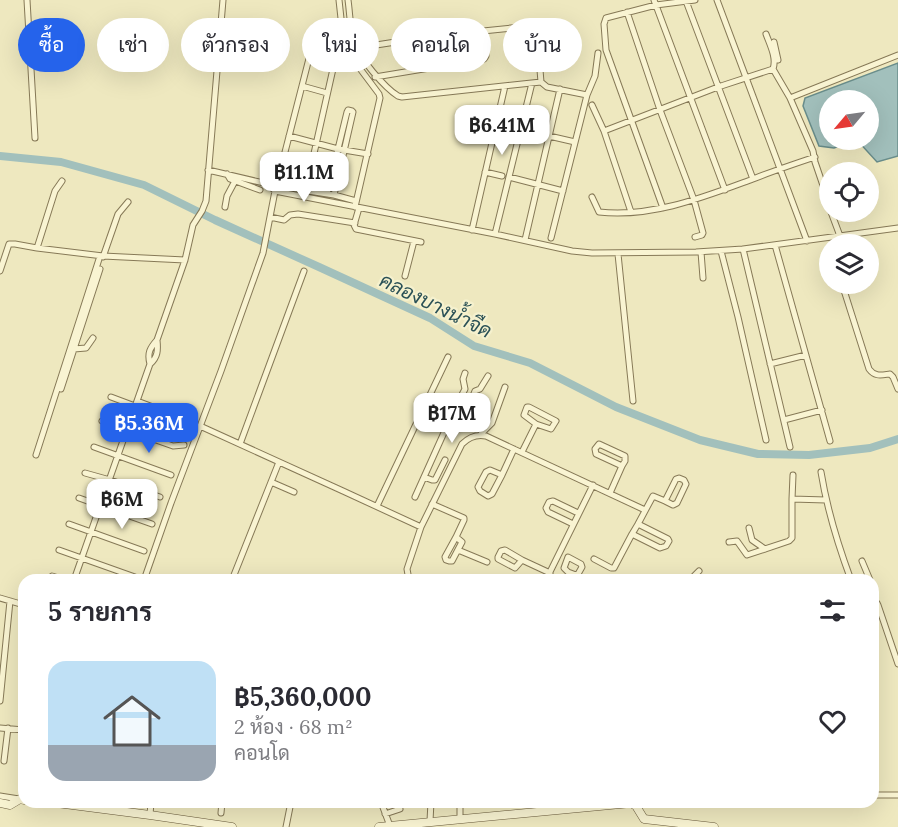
<!DOCTYPE html>
<html lang="th">
<meta charset="utf-8">
<style>
body{margin:0;font-family:Lora,Sarabun,serif;background:#f7f7f7;color:#2b2b33;height:100vh;display:flex;flex-direction:column;font-size:22px;white-space:nowrap}
*{box-sizing:border-box;margin:0}
p{font-size:20px;color:#7c7c81}
.icon{flex:none;width:33px;height:33px;fill:none;stroke:currentColor;stroke-width:2;stroke-linecap:round;stroke-linejoin:round}
.map{position:relative;flex:1;overflow:hidden}
.side{position:absolute;left:18px;top:574px;width:861px;height:234px;display:flex;flex-direction:column;background:#fff;border-radius:18px;box-shadow:0 6px 24px #0002}
.side>*{flex:none}
.hud{position:absolute;left:18px;top:18px;width:862px;height:54px;display:flex;gap:12px}
.needle{width:39px;rotate:241deg}
.fabs{position:absolute;left:819px;top:90px;display:grid;gap:12px}
.fabs a{display:grid;place-items:center;width:60px;height:60px;border-radius:50%;background:#fff;box-shadow:0 6px 24px #0002;font-size:30px}
.price{position:absolute;translate:-50% -51px;padding:0 14px;border-radius:12px;background:#fff;color:#222;font-size:20px;line-height:39px;filter:drop-shadow(0 2px 3px #0008)}
.price::after{content:'';position:absolute;left:50%;top:36px;width:18px;height:14px;margin-left:-9px;background:inherit;clip-path:polygon(0 0,100% 0,50% 100%)}
.price.active{background:#2563eb;color:#fff}
ul{padding:0;list-style:none}
li{display:flex;align-items:center;gap:18px;height:150px;padding:0 30px}
li+li{border-top:2px solid #e1e1e2}
li span{display:grid;place-items:center;flex:none;width:168px;height:120px;border-radius:18px;color:#555}
li>.icon{margin-inline-start:auto}
span .icon{width:72px;height:72px;fill:#fffc;stroke-width:1}
li b{font-size:26px}
h2{display:flex;justify-content:space-between;align-items:center;height:72px;padding:0 30px;font-size:26px}
.pill{padding:0 21px;border-radius:27px;background:#fff;box-shadow:0 6px 24px #0002;font-size:21px;line-height:54px}
.pill.active{background:#2563eb;color:#fff}
.map>svg:first-child{display:block}
.water{fill:#a2c0bc;stroke:#698d8b;stroke-width:1.5;fill-rule:evenodd}
.lines{fill:none;stroke-linecap:round;stroke-linejoin:round}
.river{stroke:#a2c0bc;stroke-width:8}
.street-casing{stroke:#867957;stroke-width:7}
.secondary-casing{stroke:#68593a;stroke-width:9}
.street{stroke:#f9f4d2;stroke-width:5}
.secondary{stroke:#f9f4d2;stroke-width:8}
.labels{text-anchor:middle;dominant-baseline:central;stroke-width:4.5;stroke-linejoin:round;paint-order:stroke}
.water-label{font-size:20px;font-style:italic;fill:#2b5156;stroke:#f5f1ce}
</style>
<div class="map">
<svg width="898" height="827" viewBox="0 0 898 827">
<rect width="100%" height="100%" fill="#eee8bf"/>
<path class="water" d="M898,63V156L877,162L857,140L834,148L819,146L803,106L805,98ZM830,100H868V140H830Z"/>
<g class="lines">
<path class="river" d="M0,156L61,162L144,185L215,220L319,267L430,318L474,346L530,363L616,407L700,440L758,454L809,455L870,448L898,439"/>
<defs>
<path id="street" d="M27,0L35,138
M339,0L344,46L346,50L379,94L380,98L355,207
M348,0C350,14 350,29 354,42C359,58 385,88 398,96L402,97L541,82L547,87L587,95
M654,0L725,190
M717,0L807,241
M686,1L753,179
M627,12L660,110L694,200L703,233L702,235L695,237
M766,34C770,45 777,58 773,69L790,98L813,151L815,162L830,206
M434,38L436,67
M435,42L483,37
M774,42L778,60
M357,48L434,36L531,26L535,28L537,34L541,82
M348,54L339,56L335,60L306,189L308,191L334,195L356,201
M375,77L484,59L486,56L482,31
M302,86L327,93
M790,98L898,55
M592,105L604,131L631,212
M496,126L513,129
M604,131L718,87L773,69
M289,136L338,149L368,154
M549,136L575,142
M208,170L268,184L275,191L495,234L572,251L592,253L696,252L743,249L898,228
M485,172L502,176
M227,174L230,179L260,190
M509,177L563,191
M327,194L347,112L348,110L352,111L353,112L334,195
M592,197L599,212C652,218 704,197 753,179C773,171 794,164 815,157
M225,207L227,196L235,181
M359,208L354,225L356,229L421,242
M663,208L606,50L604,24L606,18L656,5L695,0
M831,212L840,236
M270,217L284,220L290,215L298,214L355,223
M472,230L505,86
M495,234L532,83
M551,238L587,95L595,76L598,53
M525,240L560,89
M775,245L830,441
M37,248L55,191L62,181
M743,249L790,447
M721,251L738,317L766,440
M701,252L703,278
M618,254L633,401
M103,257L118,214L128,202
M0,271L9,244H15L37,248L103,256L185,260
M405,276L414,241
M842,284L869,369C875,377 881,375 890,374L893,377L898,389
M74,349L86,348L93,338
M150,364C147,353 150,348 157,340L185,260L193,225L202,211L206,201L223,0
M770,364L806,355
M465,373L463,379L465,389L456,406L463,409L468,408L475,391L480,389L488,376
M61,389L100,269
M111,397L135,406
M137,401L161,410
M784,420L822,410
M102,421L173,446L184,445
M200,426L343,491L421,527
M480,435L492,423L505,387
M240,444L304,271
M599,444L625,456V461L622,466L596,454L595,449Z
M94,447L171,475
M522,452L536,424L551,429L556,421L529,407H527L524,415L536,424
M36,455L100,256
M445,460L435,480H432L424,477L456,406
M490,470L502,475L492,494L488,496L480,491L478,487L486,472Z
M821,472C827,509 838,545 851,580
M85,473L110,480L160,497
M502,475L514,449
M679,478L684,480L686,484L677,503L673,505L665,501L676,479Z
M271,482L294,492
M610,493L622,466
M415,497L424,477
M79,498L152,524
M792,499L793,475
M432,504L464,518V520L456,537
M377,506L448,357
M69,524L144,551
M573,524L548,512L546,508L549,502L553,501L578,513
M638,524L668,539L669,541L666,546L660,548L632,534Z
M638,524L653,496L665,501
M749,528L752,540L765,549
M456,537L462,542L452,561H449L446,560L445,557Z
M729,542L737,541L747,555L789,541L792,538V499L826,500
M59,550L135,577
M458,550L487,562
M505,550L522,560L515,568L498,559V557L501,551Z
M568,557L581,564L582,567L578,574L576,575L568,572L564,568Z
M594,559L611,568H614L632,534
M522,560L550,573
M862,561L870,580
M52,576L65,580
M74,580L150,364C158,357 158,350 157,340
M144,580L171,503L221,371L263,253L275,191L314,39
M232,580L279,462
M409,580L407,569L421,527L462,444C469,437 476,434 486,436L645,510
M546,580L593,485
M694,580V576L699,571
M0,598L24,605
M873,602L877,603L878,605L898,664
M0,701L10,601
M0,728L24,730
M4,761L8,728
M873,795H898
M0,796L19,799
M283,802L303,804L308,802
M381,802L390,826
M539,802L541,812
M221,813L222,802
M385,814L400,809
M150,815L151,802
M460,819V802
M430,821L431,802
M286,827L291,802"/>
<path id="secondary" d="M49,802L150,815L232,827
M0,803L10,805L20,799L24,800
M379,827L631,803L636,806L644,819L714,827"/>
</defs>
<use href="#street" class="street-casing"/>
<use href="#secondary" class="secondary-casing"/>
<use href="#street" class="street"/>
<use href="#secondary" class="secondary"/>
</g>
<g class="labels">
<g class="water-label">
<text transform="translate(436 305) rotate(26)">คลองบางน้ำจืด</text>
</g>
</g>
</svg>
<div class="fabs">
<a><svg class="needle" viewBox="-14 -14 28 28"><path d="M0-13l5 13h-10z" fill="#e53935"/><path d="M0 13l5-13h-10z" fill="#7c7c81"/></svg></a>
<a><svg class="icon" aria-label="locate" viewBox="0 0 24 24"><circle cx="12" cy="12" r="6"/><path d="M12 2v4M12 18v4M2 12h4M18 12h4"/></svg></a>
<a><svg class="icon" aria-label="layers" viewBox="0 0 24 24"><path d="M12 4l9 5-9 5-9-5zM3 14l9 5 9-5"/></svg></a>
</div>
<b class="price" style="left:502px;top:156px">฿6.41M</b>
<b class="price" style="left:304px;top:203px">฿11.1M</b>
<b class="price" style="left:452px;top:444px">฿17M</b>
<b class="price active" style="left:149px;top:454px">฿5.36M</b>
<b class="price" style="left:122px;top:530px">฿6M</b>
<div class="hud">
<a class="pill active">ซื้อ</a>
<a class="pill">เช่า</a>
<a class="pill">ตัวกรอง</a>
<a class="pill">ใหม่</a>
<a class="pill">คอนโด</a>
<a class="pill">บ้าน</a>
</div>
<section class="side">
<h2>5 รายการ<svg class="icon" aria-label="filters" viewBox="0 0 24 24"><path d="M4 7h16M4 17h16"/><circle cx="9" cy="7" r="2"/><circle cx="15" cy="17" r="2"/></svg></h2>
<ul>
<li><span style="background:linear-gradient(#bfe0f5 70%,#9aa5b1 0)"><svg class="icon" aria-label="home" viewBox="0 0 24 24"><path d="M3 11l9-7 9 7M6 9v11h12V9"/></svg></span><div><b>฿5,360,000</b><p>2 ห้อง · 68 m²</p><p>คอนโด</p></div><svg class="icon" aria-label="heart" viewBox="0 0 24 24"><path d="M12 20l-8-8c-3-5 5-10 8-4 3-6 11-1 8 4z"/></svg></li>
</ul>
</section>
</div>
